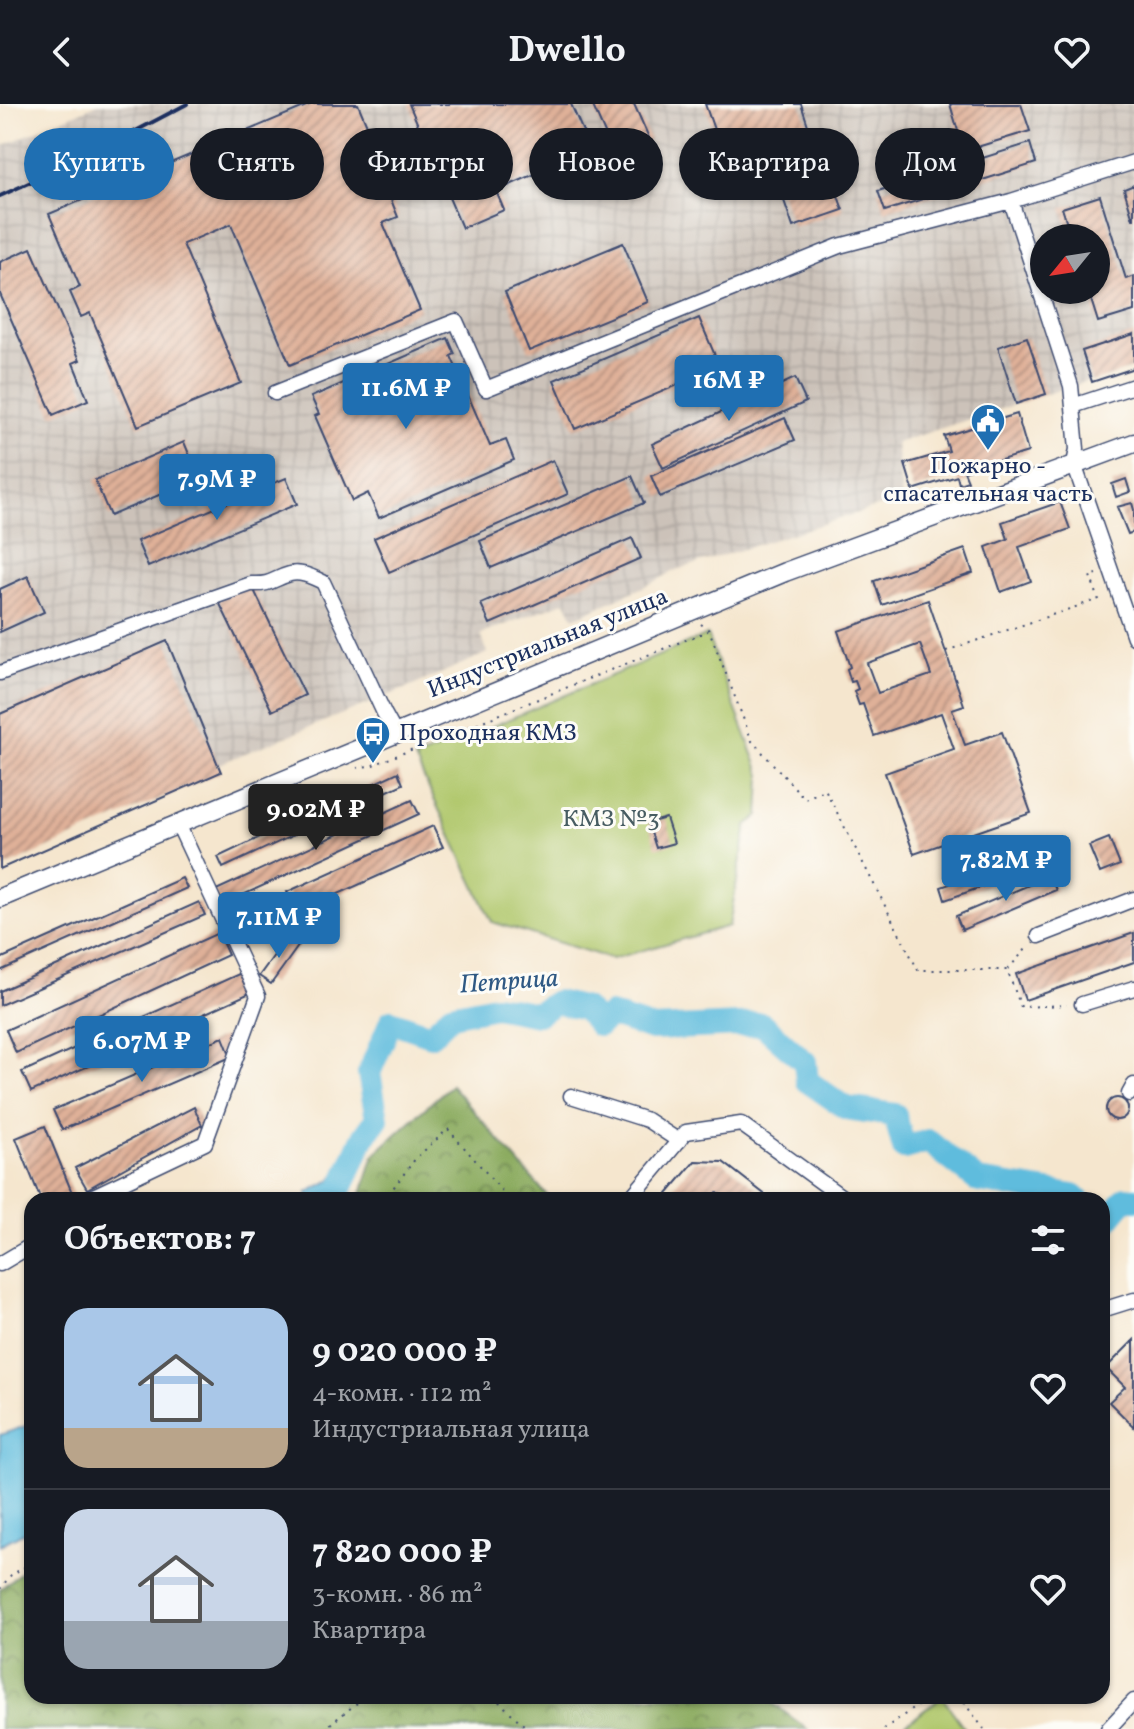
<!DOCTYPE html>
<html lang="ru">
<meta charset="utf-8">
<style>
body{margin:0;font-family:Vollkorn,serif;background:#242831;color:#f1f3f6;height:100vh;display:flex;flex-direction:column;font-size:30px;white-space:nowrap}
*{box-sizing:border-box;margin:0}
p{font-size:26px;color:#9ea1a6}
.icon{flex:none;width:44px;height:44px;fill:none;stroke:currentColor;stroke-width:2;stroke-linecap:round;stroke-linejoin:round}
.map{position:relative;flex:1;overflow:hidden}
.details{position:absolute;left:24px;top:1088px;width:1086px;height:512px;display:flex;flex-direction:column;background:#171b24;border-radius:24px;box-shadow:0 2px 6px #0004}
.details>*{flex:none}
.hud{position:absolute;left:24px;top:24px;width:1086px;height:72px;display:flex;gap:16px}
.needle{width:52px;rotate:240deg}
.controls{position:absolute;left:1030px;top:120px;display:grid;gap:16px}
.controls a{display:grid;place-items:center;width:80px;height:80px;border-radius:50%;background:#171b24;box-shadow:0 2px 6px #0004;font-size:40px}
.price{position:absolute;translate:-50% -68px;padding:0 18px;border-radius:8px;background:#1f6fb2;color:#fff;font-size:26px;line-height:52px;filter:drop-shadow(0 2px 4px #0008)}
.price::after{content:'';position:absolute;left:50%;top:48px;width:24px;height:18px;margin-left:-12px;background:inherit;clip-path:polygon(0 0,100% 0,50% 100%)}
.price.selected{background:#222;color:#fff}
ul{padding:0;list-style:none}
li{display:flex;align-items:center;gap:24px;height:200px;padding:0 40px}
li+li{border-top:2px solid #363941}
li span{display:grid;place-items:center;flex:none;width:224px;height:160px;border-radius:24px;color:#555}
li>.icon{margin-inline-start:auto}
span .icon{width:96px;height:96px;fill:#fffc;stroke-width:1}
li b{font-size:34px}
h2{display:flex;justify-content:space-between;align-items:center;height:96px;padding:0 40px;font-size:34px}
.tag{padding:0 28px;border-radius:36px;background:#171b24;box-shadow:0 2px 6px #0004;font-size:28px;line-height:72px}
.tag.selected{background:#1f6fb2;color:#fff}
header{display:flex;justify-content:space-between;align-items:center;height:104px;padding:0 40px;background:#171b24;font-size:36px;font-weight:700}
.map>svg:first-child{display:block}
.industrial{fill:url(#industrial-grid);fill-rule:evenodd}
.forest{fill:url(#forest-crowns);stroke:#546e5f;stroke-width:2}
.green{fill:#b1c86d;stroke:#667c66;stroke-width:2}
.water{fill:#5fbcdd;stroke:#3d769e;stroke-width:2}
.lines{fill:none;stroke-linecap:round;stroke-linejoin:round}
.river{stroke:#5fbcdd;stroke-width:24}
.building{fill:url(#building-hatch);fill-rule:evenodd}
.minor-casing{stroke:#3c4a6f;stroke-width:17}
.major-casing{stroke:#3c4a6f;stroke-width:21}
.path{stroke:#3c4a6f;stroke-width:2;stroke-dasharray:2 6;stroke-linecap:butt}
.minor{stroke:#fff;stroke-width:14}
.major{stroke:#fff;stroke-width:18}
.rail{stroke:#1b2f5e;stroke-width:4}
.labels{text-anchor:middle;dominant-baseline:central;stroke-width:6;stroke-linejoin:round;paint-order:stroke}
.poi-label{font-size:24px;fill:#1b2f5e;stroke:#fdfcf7}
.street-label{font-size:24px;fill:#1b2f5e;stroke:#fdfcf7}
.park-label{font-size:24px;fill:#485d62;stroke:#fdfcf7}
.water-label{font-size:26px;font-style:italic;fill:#2f5984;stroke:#fdfcf7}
</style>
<header><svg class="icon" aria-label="back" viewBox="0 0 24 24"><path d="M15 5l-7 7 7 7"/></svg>Dwello<svg class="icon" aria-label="heart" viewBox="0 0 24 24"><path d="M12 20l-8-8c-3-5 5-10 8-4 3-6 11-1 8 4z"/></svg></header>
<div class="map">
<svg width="1134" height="1625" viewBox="0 0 1134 1625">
<defs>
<pattern id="industrial-grid" width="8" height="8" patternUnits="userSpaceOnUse" patternTransform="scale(2)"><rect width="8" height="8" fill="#ccc2b9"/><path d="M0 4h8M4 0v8" fill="none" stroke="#afa7a1"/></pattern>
<pattern id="forest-crowns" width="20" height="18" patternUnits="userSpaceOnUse" patternTransform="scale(2)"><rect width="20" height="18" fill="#8cac60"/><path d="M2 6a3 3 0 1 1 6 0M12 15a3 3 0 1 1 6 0" fill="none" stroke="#728c52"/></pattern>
<pattern id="building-hatch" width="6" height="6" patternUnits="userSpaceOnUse" patternTransform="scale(2)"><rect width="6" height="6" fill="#dfb098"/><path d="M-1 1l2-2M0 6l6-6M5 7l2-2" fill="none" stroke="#b4907f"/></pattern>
</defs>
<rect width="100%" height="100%" fill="#fdfcf7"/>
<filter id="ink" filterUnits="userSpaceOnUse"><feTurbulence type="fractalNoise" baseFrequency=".0125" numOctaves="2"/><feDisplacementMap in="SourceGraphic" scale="16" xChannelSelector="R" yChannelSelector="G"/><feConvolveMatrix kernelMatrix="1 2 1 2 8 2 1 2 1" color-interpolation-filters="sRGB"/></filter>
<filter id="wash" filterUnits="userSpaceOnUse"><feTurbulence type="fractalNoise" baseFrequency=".006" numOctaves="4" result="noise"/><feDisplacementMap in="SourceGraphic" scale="32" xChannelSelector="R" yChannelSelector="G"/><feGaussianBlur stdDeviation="1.8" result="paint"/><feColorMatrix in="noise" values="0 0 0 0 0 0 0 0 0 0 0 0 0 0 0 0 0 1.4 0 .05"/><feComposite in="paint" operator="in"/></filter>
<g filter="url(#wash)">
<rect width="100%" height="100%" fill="#f5e6ce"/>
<path class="industrial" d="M98,0H1134V264L1092,278L1091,276L1071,282L896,339L902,395L676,466L652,479L574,514L566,497L481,530L487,549L419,579L238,652L0,755V43ZM1044,134H1096V186H1044Z"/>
<path class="forest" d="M451,981L551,1096H360L374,1050Z
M32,1459V1592H536L540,1596L546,1592H763L807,1625H0V1485Z"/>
<path class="green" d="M707,531L761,671L759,712L747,721L729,822L612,855L492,818L415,655Z
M942,1593L965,1625H899Z"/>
<path class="water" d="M363,1034L349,1096H309L308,1088L331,1076Z
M32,1320V1424L0,1441V1331Z"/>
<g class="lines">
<path class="river" d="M336,1096L363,1034L377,1015L369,969L391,917L431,931L451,911L495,902L537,910L556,898L585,905L599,921L610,911L652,925L762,920L805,958L807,977L846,1004L895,1011L904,1044L928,1037L978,1077L1074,1092L1078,1096
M1102,1123L1126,1094L1134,1095"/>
</g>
<g id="blocks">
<path class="building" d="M311,0H358L387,69L381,71L398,113L383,119L420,206L290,261L231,120L183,140L241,279L138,322L90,209L81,213L70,188L80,183L49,110Z
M409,0H571L591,46L496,87L504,106L462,124Z
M592,0H634L650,36L615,52Z
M705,0H801L817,49L822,47L843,106L793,123L773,64L785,60L776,31L767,33L770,41L725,57Z
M950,0H1021L1030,27L964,47Z
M1030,39L1036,59L885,107L878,87Z
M1134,81V115H1133L1124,85Z
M1100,92L1126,175L1134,172V207L1098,218L1088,186H1096V134H1072L1062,104Z
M623,139L648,198L529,247L505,188Z
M31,144L80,256L73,259L88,296L53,311L0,190V158Z
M699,214L720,263L575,325L554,276Z
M1134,230V264L1092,278L1082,247Z
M1027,233L1046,290L1016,300L998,243Z
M448,234L455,250L451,252L490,342L506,336L514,356L379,414L368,389L352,397L315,312L319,310L311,293Z
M795,274L806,298L663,364L652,340Z
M1017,310L1028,348L964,367L968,377L959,380L957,372L913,386L905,360L949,347L944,332Z
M785,314L795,336L660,393L651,372Z
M184,338L199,374L110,412L95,376Z
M553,356L568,390L389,468L374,434Z
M632,372L644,399L491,464L480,437Z
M286,374L297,400L148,463L137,437Z
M1126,375L1130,388L1116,393L1112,380Z
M1060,398L1070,425L1019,443L1031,477L1001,488L986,443L1008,435L1002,418Z
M1132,399L1134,406V428L1128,430L1117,403Z
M632,434L641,454L490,520L481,500Z
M965,445L973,469L882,501L874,477Z
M28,472L44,508L0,528V485Z
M251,480L305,591L272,607L218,496Z
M928,496L964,601L952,605L965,641L1002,628L1031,709L914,750L885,669L954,645L941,609L874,632L863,600L859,601L854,587L858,585L855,577L851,578L847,565L850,563L838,527ZM920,540L931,571L878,589L867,559Z
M167,537L221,668L0,765V610Z
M398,668L403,680L223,764L218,753Z
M412,696L419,710L221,801L214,787Z
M666,714L674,739L656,744L648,719Z
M433,722L443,743L296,809L287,788Z
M1109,734L1120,761L1100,769L1089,742Z
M1032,751L1036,764L945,796L941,783Z
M1050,772L1056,786L962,826L956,812Z
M182,774L187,784L0,867V855Z
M199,798L205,811L0,901V887Z
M257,803L265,821L236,834L228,816Z
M218,829L228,851L16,949L6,926Z
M1134,829V858L1025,896L1016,870Z
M288,832L299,841L271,880L259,872Z
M241,869L250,889L31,988L22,968Z
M223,933L231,953L62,1026L53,1006Z
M1106 1005a11 11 0 1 1 22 0a11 11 0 1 1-22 0Z
M194,1003L202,1021L87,1085L75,1064Z
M45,1022L75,1096H41L16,1034Z
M695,1057L723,1058L772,1096H726L718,1089L703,1092L699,1096H662Z
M1134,1236V1323L1109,1298L1125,1283L1106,1264Z"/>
</g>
</g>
<g filter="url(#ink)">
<use href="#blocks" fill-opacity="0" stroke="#3c4a6f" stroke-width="2"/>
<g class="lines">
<defs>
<path id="minor" d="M1011,97L1071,282L1077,345L1074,360L1134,533
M275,289L456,217L486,285L839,142L1011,97L1134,58
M1073,302L1134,282
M0,569L251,480C273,481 272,475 290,470C301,467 312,473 323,478L384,609L395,629
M1039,832L1134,795
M1082,900L1134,884
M1129,990L1134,981
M571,992L647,1016L679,1037
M85,1096L205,1039L258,892L178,720
M629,1096L686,1028L741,1020L846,1096
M0,1160L32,1141
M1102,1206L1134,1196
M1108,1625L1134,1597"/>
<path id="major" d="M0,794L785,468L1134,339"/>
</defs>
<use href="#minor" class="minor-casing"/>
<use href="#major" class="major-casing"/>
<path class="path" d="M1051,388L1065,389L1070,394
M701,520L709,526L752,637L805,695L825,685L918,866H1007L1021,903L1067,901
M946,547L1099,495L1090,472L1097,470
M357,664L373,661L708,527
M1008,865L1028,843
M384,1096L416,1054L448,1025L510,1096
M0,1485L11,1471L32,1459
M493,1592L528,1625
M959,1592L984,1625
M324,1625L366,1592
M884,1625L931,1592"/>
<use href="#minor" class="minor"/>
<use href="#major" class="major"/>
<path class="rail" d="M0,92L90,51L187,0"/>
</g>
</g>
<defs>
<symbol id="civic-pin" viewBox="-11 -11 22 30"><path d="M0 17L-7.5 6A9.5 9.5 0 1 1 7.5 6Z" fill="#1f6fb2" stroke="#fdfcf7"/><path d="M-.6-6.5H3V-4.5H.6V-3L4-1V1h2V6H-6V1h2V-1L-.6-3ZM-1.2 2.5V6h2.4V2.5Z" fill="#fff"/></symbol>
<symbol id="bus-pin" viewBox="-11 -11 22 30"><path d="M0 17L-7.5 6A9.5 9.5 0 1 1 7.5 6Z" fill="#1f6fb2" stroke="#fdfcf7"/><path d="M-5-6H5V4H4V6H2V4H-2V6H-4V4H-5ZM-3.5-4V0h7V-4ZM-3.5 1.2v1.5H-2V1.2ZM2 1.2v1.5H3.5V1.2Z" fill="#fff"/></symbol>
</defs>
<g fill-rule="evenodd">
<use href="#civic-pin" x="968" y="297" width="40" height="54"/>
<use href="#bus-pin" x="353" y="610" width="40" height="54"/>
</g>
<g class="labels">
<g class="poi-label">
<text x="988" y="363">Пожарно -<tspan x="988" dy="28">спасательная часть</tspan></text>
<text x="399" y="630" text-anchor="start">Проходная КМЗ</text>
</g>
<g class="street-label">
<text transform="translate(548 540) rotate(-22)">Индустриальная улица</text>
</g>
<g class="park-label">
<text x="611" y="716">КМЗ №3</text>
</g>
<g class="water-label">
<text transform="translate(509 878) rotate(-4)">Петрица</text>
</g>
</g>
</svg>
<div class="controls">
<a><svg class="needle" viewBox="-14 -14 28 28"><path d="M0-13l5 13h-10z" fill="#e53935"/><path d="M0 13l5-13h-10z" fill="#9ea1a6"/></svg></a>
</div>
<b class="price" style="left:729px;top:319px">16M ₽</b>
<b class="price" style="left:406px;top:327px">11.6M ₽</b>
<b class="price" style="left:217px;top:418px">7.9M ₽</b>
<b class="price selected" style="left:316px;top:748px">9.02M ₽</b>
<b class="price" style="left:1006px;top:799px">7.82M ₽</b>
<b class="price" style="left:279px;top:856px">7.11M ₽</b>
<b class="price" style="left:142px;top:980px">6.07M ₽</b>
<div class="hud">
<a class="tag selected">Купить</a>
<a class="tag">Снять</a>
<a class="tag">Фильтры</a>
<a class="tag">Новое</a>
<a class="tag">Квартира</a>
<a class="tag">Дом</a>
</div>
<section class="details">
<h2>Объектов: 7<svg class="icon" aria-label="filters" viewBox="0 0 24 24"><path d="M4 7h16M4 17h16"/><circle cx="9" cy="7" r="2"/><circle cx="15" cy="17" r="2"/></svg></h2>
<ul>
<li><span style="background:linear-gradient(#a9c7e8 75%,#b9a48a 0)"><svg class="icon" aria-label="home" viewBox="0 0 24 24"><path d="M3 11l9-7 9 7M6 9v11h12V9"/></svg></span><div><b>9 020 000 ₽</b><p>4-комн. · 112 m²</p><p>Индустриальная улица</p></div><svg class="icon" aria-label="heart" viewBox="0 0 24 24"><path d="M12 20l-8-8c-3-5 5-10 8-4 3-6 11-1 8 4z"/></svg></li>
<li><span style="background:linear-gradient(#c9d6e8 70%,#9aa5b1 0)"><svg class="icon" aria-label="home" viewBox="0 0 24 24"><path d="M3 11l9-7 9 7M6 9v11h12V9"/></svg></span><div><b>7 820 000 ₽</b><p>3-комн. · 86 m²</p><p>Квартира</p></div><svg class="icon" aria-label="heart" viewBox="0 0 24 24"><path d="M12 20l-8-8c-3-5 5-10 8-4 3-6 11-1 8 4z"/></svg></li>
</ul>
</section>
</div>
